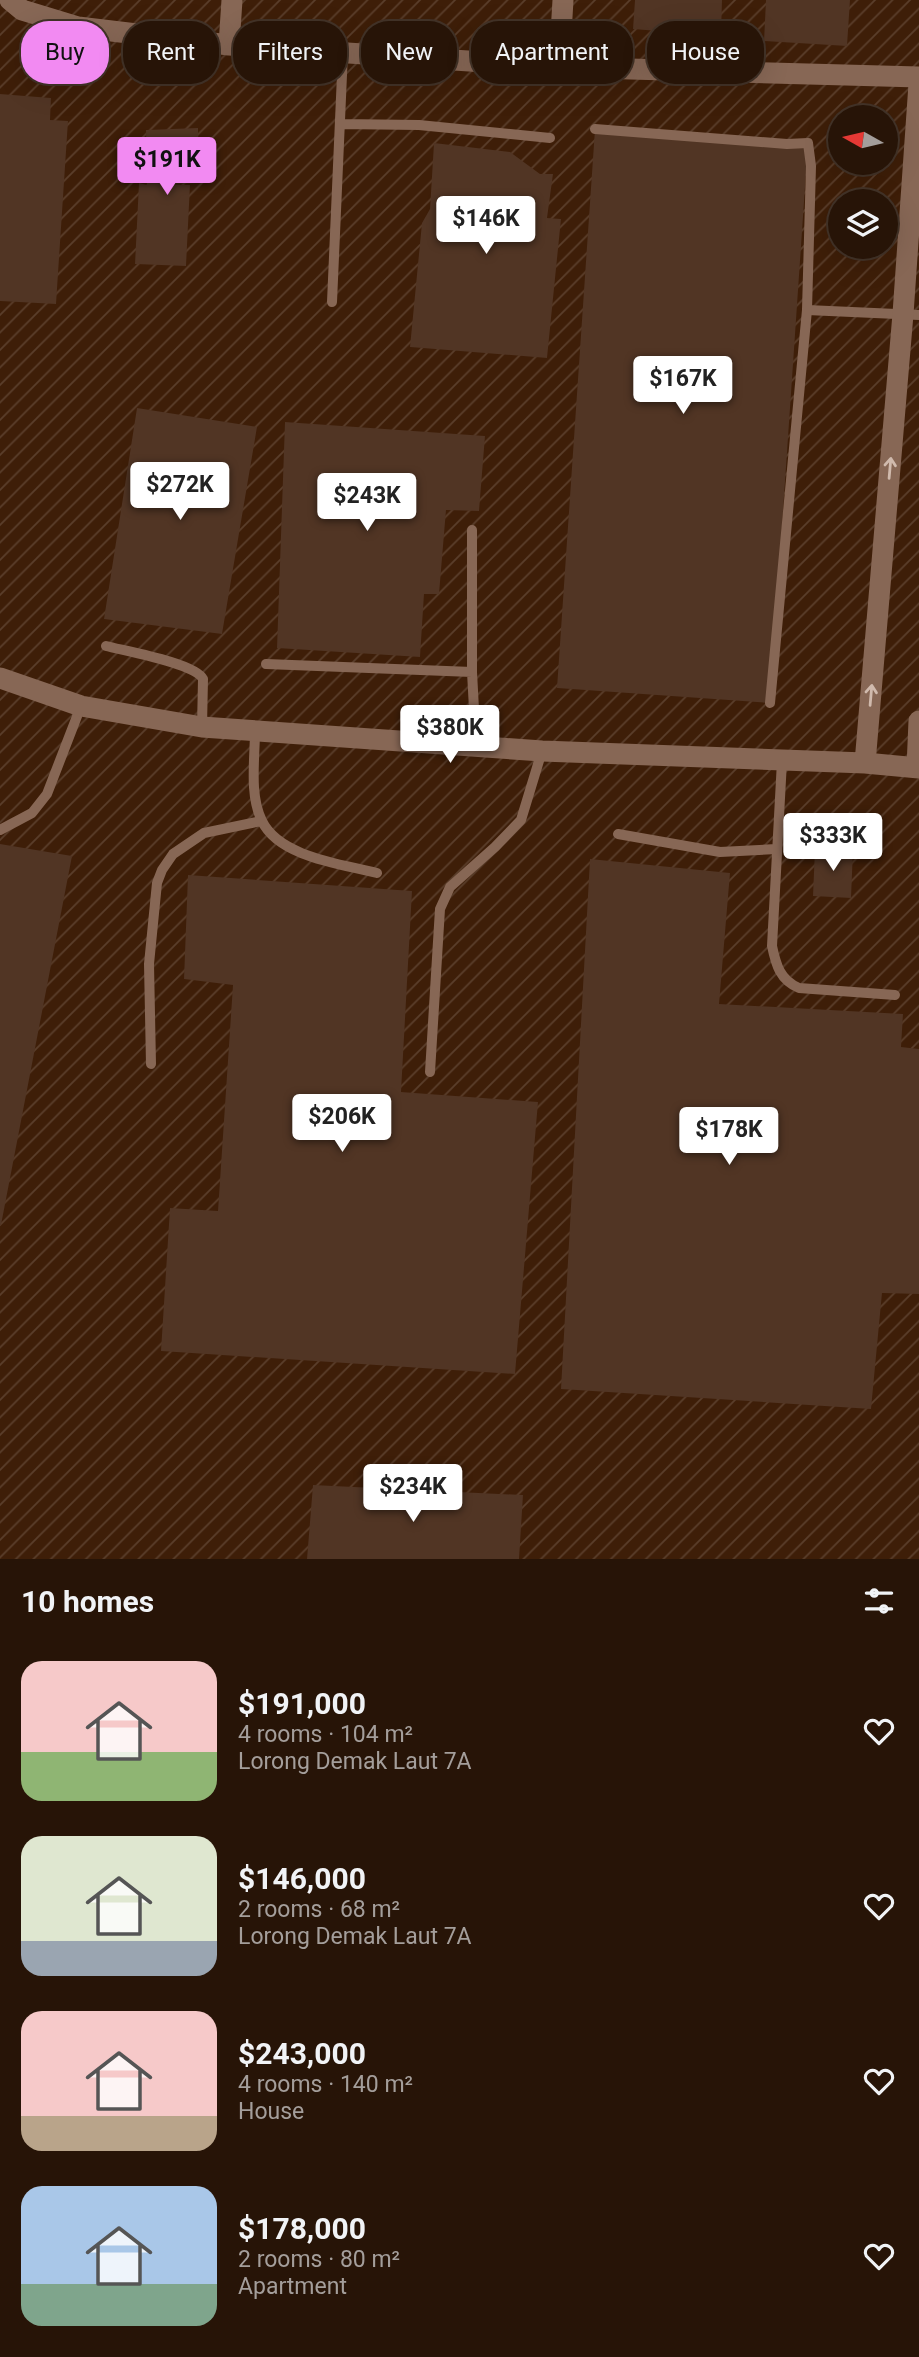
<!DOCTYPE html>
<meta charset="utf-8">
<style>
body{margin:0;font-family:Roboto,sans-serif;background:#332115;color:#f1f3f6;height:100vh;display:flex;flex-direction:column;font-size:26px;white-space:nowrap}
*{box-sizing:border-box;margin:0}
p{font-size:23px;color:#a49e9b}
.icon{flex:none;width:38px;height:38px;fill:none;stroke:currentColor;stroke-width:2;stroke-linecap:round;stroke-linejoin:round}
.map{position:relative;height:1559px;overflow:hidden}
.drawer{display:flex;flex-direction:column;background:#271407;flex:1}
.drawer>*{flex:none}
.hud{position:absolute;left:21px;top:21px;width:878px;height:63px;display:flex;gap:14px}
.needle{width:46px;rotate:278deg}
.fabs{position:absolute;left:828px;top:105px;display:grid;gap:14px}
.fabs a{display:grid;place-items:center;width:70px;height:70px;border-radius:50%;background:#271407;box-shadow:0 7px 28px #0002,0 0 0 2px #433328;font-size:35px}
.price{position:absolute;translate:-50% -60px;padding:0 16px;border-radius:7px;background:#fff;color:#222;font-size:23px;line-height:46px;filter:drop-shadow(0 2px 4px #0008)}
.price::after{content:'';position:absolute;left:50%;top:42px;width:21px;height:16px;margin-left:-10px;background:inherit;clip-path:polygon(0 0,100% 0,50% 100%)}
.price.active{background:#f28af2;color:#111}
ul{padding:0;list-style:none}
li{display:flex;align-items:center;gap:21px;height:175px;padding:0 21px}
li span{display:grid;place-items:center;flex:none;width:196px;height:140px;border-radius:21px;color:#555}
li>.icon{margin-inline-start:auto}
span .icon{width:84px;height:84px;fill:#fffc;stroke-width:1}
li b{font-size:30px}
h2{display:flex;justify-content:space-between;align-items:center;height:84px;padding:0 21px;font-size:30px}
.chip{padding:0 24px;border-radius:28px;background:#271407;box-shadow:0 7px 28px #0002,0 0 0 2px #433328;font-size:24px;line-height:63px}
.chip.active{background:#f28af2;color:#111}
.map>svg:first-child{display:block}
.industrial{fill:url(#industrial-furrows);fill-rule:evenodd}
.building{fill:#513524}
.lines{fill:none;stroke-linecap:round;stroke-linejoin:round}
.service{stroke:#876755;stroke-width:10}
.minor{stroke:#876755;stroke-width:21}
.oneway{stroke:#d0baad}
</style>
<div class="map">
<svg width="919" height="1559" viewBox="0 0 919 1559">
<defs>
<pattern id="industrial-furrows" width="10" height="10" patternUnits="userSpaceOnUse" patternTransform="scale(1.75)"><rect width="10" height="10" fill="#3e1e08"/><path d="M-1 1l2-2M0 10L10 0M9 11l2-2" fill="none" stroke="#5a3e2b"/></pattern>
</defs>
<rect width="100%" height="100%" fill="#341a09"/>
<path class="industrial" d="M0,0H919V1559H0ZM840,117H886V163H840ZM840,201H886V247H840Z"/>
<path class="building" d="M635,0H722L721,36L633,29Z
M766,0H850L847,46L764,41Z
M0,94L51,98L50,120L68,121L56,304L0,301Z
M198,128L199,183L161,184L190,185L186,266L135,264L139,183L147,185L146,130Z
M595,129L808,143L770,703L557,688Z
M434,143L510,152L540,174H553L547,218L561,219L547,358L410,347L422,223L430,209Z
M137,408L257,427L222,634L104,619Z
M285,422L485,436L479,511L446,510L439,594H424L420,657L277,648Z
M0,844L72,856L1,1225H0Z
M815,848L853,850L851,898L813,896Z
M590,859L730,873L719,1004L903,1014L901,1047L919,1049V1294L882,1293L871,1409L561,1389Z
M188,875L412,891L401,1092L538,1102L515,1374L161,1351L170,1208L218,1211L233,985L184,979Z
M313,1485L523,1495L519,1559H307Z"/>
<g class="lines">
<path class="service" d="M340,124L419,125L550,138
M595,129L787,144L808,143L811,166L807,310L919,315
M332,302L343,52
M472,530V672L476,746
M106,646C125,651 195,663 203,679L202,727
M266,664L472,672
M770,703L807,310
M255,730C255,759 249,795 262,821C279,857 342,864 377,873
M782,761L772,946C776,965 780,980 799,988L895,995
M0,830L32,813L47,794L81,706
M618,834L720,852L776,849
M151,1064L149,964L157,883L162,870L173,854L204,833L261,821
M430,1072L440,909L450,887L495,847L521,820L542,751"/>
<path class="minor" d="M10,0L22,10L78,27L229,45L559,67L919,77
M229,45L232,0
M559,67L563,0
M0,678L81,706L202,727L542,751L865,763L919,768
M865,763L903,314L919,84
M917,767L919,721"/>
</g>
<defs><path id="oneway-shaft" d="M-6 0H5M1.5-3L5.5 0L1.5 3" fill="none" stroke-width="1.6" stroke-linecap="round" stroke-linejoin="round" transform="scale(1.75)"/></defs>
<g class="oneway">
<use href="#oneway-shaft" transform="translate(890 468) rotate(-85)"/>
<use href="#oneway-shaft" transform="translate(871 695) rotate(-85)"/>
</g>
</svg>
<div class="fabs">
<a><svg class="needle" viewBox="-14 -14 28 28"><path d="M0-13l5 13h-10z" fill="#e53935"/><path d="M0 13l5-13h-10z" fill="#a49e9b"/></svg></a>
<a><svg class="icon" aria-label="layers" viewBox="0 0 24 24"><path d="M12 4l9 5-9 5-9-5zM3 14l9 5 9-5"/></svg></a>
</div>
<b class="price active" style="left:167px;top:197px">$191K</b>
<b class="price" style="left:486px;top:256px">$146K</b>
<b class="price" style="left:683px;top:416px">$167K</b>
<b class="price" style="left:180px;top:522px">$272K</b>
<b class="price" style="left:367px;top:533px">$243K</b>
<b class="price" style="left:450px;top:765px">$380K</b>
<b class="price" style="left:833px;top:873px">$333K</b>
<b class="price" style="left:342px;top:1154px">$206K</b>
<b class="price" style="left:729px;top:1167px">$178K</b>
<b class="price" style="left:413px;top:1524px">$234K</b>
<div class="hud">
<a class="chip active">Buy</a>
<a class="chip">Rent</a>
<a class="chip">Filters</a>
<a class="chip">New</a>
<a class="chip">Apartment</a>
<a class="chip">House</a>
</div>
</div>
<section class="drawer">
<h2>10 homes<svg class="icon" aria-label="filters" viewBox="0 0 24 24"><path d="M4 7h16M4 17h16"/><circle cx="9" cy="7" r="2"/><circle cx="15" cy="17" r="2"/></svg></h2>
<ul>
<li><span style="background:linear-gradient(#f6c9c9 65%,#8fb573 0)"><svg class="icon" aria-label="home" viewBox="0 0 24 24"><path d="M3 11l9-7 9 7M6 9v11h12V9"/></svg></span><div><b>$191,000</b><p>4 rooms · 104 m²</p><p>Lorong Demak Laut 7A</p></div><svg class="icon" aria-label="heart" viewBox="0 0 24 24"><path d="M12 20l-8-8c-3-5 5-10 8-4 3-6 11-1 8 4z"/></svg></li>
<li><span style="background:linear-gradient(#dfe7d0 75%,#9aa5b1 0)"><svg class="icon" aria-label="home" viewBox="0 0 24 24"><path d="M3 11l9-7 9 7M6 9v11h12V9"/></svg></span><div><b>$146,000</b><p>2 rooms · 68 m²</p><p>Lorong Demak Laut 7A</p></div><svg class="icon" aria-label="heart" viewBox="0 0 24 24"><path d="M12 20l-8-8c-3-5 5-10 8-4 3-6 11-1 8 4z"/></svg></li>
<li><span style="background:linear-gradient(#f6c9c9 75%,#b9a48a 0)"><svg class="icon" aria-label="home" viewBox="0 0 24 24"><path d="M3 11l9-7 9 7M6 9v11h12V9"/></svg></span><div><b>$243,000</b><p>4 rooms · 140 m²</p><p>House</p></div><svg class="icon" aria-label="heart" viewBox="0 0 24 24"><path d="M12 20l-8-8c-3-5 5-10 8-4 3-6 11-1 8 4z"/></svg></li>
<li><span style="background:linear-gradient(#a9c7e8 70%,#7fa58c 0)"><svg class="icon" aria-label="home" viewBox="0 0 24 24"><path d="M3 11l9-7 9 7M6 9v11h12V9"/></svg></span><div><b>$178,000</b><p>2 rooms · 80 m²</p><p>Apartment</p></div><svg class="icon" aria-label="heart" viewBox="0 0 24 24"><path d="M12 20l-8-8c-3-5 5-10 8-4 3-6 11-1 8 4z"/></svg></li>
</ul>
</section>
